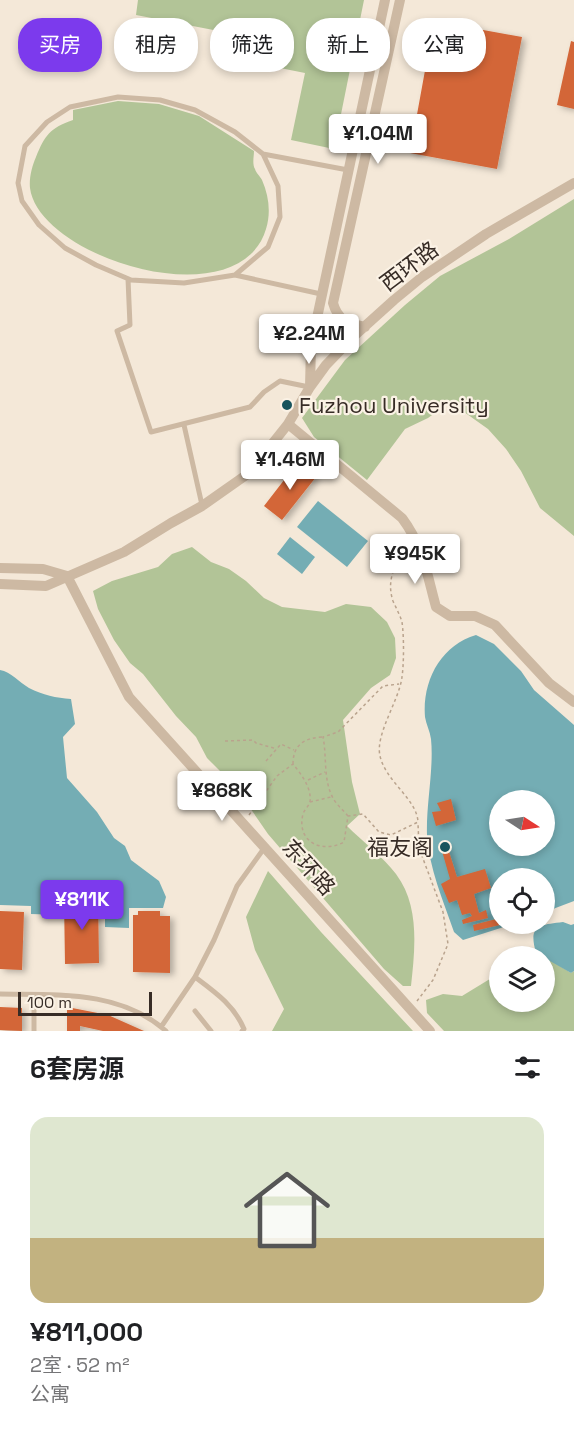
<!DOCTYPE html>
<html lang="zh">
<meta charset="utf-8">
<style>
body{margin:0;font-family:"Space Grotesk","Noto Sans SC",sans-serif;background:#f6f6f6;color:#202124;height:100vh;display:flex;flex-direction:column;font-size:22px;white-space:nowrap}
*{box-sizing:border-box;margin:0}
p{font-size:20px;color:#757577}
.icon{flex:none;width:33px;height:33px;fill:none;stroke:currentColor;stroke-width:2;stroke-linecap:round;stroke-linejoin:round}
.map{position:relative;height:1031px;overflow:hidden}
.sheet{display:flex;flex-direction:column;background:#fff;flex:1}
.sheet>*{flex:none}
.top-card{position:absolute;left:18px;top:18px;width:538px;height:54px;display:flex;gap:12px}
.needle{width:39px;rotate:102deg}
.buttons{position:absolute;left:489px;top:790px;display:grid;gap:12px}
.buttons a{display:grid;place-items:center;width:66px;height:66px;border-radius:50%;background:#fff;box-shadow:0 3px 9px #0003;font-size:30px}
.scale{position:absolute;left:18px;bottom:15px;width:134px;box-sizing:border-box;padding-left:6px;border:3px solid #372c26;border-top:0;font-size:16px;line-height:21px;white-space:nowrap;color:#372c26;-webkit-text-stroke:4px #fbf2e5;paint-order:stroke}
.price{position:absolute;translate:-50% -51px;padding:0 14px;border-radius:6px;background:#fff;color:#222;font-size:20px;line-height:39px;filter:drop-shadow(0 2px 3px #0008)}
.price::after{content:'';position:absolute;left:50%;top:36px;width:18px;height:14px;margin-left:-9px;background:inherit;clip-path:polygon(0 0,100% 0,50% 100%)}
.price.active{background:#7c3aed;color:#fff}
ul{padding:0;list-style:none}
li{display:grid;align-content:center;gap:12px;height:318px;padding:0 30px}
li span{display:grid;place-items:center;height:186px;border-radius:18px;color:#555}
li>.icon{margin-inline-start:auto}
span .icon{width:108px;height:108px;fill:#fffc;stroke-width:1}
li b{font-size:26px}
h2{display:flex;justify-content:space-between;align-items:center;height:72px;padding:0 30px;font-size:26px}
.pill{padding:0 21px;border-radius:24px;background:#fff;box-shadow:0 3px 9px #0003;font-size:21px;line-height:54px}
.pill.active{background:#7c3aed;color:#fff}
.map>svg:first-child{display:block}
.green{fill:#b2c497}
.water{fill:#74adb4;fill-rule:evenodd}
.building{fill:#d36637;filter:url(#shadow)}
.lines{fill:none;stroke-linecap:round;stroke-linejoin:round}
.path{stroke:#b9a38d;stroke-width:1.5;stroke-dasharray:3 3;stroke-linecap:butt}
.lane{stroke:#cdb9a3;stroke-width:5}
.street{stroke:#cdb9a3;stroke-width:10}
.poi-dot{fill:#17545d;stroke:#fbf2e5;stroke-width:2}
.labels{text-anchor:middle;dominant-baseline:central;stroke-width:4.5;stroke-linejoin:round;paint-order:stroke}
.street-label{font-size:22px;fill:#372c26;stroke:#fbf2e5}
.poi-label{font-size:22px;fill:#372c26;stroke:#fbf2e5;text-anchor:start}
</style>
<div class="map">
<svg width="574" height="1031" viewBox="0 0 574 1031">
<defs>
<filter id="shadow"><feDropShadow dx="4" dy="2.5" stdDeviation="3" flood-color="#0004"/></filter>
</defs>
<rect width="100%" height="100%" fill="#f4e8d8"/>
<path class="green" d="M138,0H364L334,149L291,140L305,73L260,64L265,40L136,15Z
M118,101L159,104L199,116L254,151C254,156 252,164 255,169C256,173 260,176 262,180C269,196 271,213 266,229C239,320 39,258 30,188C29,178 32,166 36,157C45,135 50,128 73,120V110Z
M574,199V536L540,508L521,471L506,449L488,429L450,402L428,418L405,429L367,480L314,437L302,418L345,360L405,305L440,276L509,239Z
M192,547L211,562L229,569L246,581L264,598L282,607L325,612L346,604L371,607L387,622L395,638L396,658L390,675L371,688L343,720L352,782L360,814L347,826C362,841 384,858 396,874C420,906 415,949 411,986H403L384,969L268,834L235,786L207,758L196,737L176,716L143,674L130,663L114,640L98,609L93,591L112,581L158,567L172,554Z
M268,871L321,932L413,1031H272L284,1009L255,950L246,917Z
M549,959L571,973L574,971V1031H444L427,1013L426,1000L443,994L462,996L498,974L500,1002H544L545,974Z"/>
<path class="water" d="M318,501L368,541L347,567L297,527Z
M290,537L315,557L302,574L277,554Z
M476,635L494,644L521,671L534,690L574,725V901L545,912L544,879H500V924H513L463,940L454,932C443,900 429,868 427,835C426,804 434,769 431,739C430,731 426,724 425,717C422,681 441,645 476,635ZM500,801H544V846H500Z
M0,670C11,672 19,682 29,688C43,695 56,698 71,699L75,724L63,737L67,778L97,812L114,838L125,846L131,860L159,881L166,897L163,908H129V928L105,927V894H61V915L31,914V906L0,905Z
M563,922L571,925L574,924V971L571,973L536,953C528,925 539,925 563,922Z"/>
<path class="building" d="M434,21L522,37L497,169L410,153Z
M571,41L574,42V109L557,105Z
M298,462L316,477L282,520L264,506Z
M451,799L456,820L436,826L432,812L441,811L437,803Z
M446,842L457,877L485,869L491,888L474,894L479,913L486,910L488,918L463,924L462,920L472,916L470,913L462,915L457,900L449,903L441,884L450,879L440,844Z
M98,898L99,963L65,964L64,899Z
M0,911L24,912L22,970L0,969Z
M138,911H160V916H170V973L133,972V915H138Z
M500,918V925L474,931L473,925Z
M0,1007L22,1008V1031L0,1030Z
M67,1007L108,1015L144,1031H103L80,1026V1031H67Z"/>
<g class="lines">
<path class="path" d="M225,741L253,740L256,743L277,749
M266,761L281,744L294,750
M293,764C293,745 304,738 322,737
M308,780L325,772
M310,802L331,797
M249,815L277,776L293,764C301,774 312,788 310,802C309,806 304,810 303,814C296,842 322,854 344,842L348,816L363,814L379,832L391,835L418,822C417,799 386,782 380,756C375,734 399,701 402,677C404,663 404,636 402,622C400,615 396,608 393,601C386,580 395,563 408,546
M348,816C343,810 336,804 333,798C323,780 327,756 323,737L338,732L383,686L399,684
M417,1001L433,980L448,944L443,912L419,848L418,823"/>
<path class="lane" d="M235,275L268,247L280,217L278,186L263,154
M128,279L130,325L117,331L151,432L250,407L264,392L280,381L309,387
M321,294L235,275L184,283L131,280L96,265L65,248L39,225L22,201L18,183L25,146L47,122L70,107L118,97L160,100L195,110L235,132L263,154L348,170
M184,425L202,505
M195,977C215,992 234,1005 244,1029L242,1031
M0,994C57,995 120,990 166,1031
M195,1011L211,1031
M161,1027L195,977L214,940L237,886L265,847
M34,1031V995"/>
<path class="street" d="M365,327C348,323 338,321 333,303L400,0
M310,387L311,346L385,0
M288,424L402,518C423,546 427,574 436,607L450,616H475L495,625L549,683L574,702
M0,568L43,569L67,576
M67,576L129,697L430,1031
M0,584L46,586L124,552L171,523L202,506L249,473L288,424L310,387L326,365L354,336L394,300L422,277L486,234L574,183"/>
</g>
<g class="poi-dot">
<circle cx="287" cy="405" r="6"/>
<circle cx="445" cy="847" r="6"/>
</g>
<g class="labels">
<g class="street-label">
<text transform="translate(409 266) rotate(-37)">西环路</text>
<text transform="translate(309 867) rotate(48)">东环路</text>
</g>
<g class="poi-label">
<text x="299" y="405">Fuzhou University</text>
<text x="433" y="847" text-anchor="end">福友阁</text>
</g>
</g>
</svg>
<div class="buttons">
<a><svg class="needle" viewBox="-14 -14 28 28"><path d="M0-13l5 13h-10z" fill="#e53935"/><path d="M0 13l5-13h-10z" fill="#757577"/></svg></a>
<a><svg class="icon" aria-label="locate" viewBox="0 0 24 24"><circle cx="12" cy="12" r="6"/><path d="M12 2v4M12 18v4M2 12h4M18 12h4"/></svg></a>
<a><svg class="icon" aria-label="layers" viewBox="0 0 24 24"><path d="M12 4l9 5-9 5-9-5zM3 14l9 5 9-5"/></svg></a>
</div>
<div class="scale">100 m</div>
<b class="price" style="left:378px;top:165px">¥1.04M</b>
<b class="price" style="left:309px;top:365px">¥2.24M</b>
<b class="price" style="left:290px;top:491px">¥1.46M</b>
<b class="price" style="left:415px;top:585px">¥945K</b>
<b class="price" style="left:222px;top:822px">¥868K</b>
<b class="price active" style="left:82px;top:931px">¥811K</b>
<div class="top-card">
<a class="pill active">买房</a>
<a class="pill">租房</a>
<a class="pill">筛选</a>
<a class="pill">新上</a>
<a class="pill">公寓</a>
</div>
</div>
<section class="sheet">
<h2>6套房源<svg class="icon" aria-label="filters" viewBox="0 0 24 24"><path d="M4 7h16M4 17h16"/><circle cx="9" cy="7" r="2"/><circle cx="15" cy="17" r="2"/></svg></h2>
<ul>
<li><span style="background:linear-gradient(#dfe7d0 65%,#c2b280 0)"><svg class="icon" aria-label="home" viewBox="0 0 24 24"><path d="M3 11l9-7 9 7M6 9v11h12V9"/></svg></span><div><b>¥811,000</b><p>2室 · 52 m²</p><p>公寓</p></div></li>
</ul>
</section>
